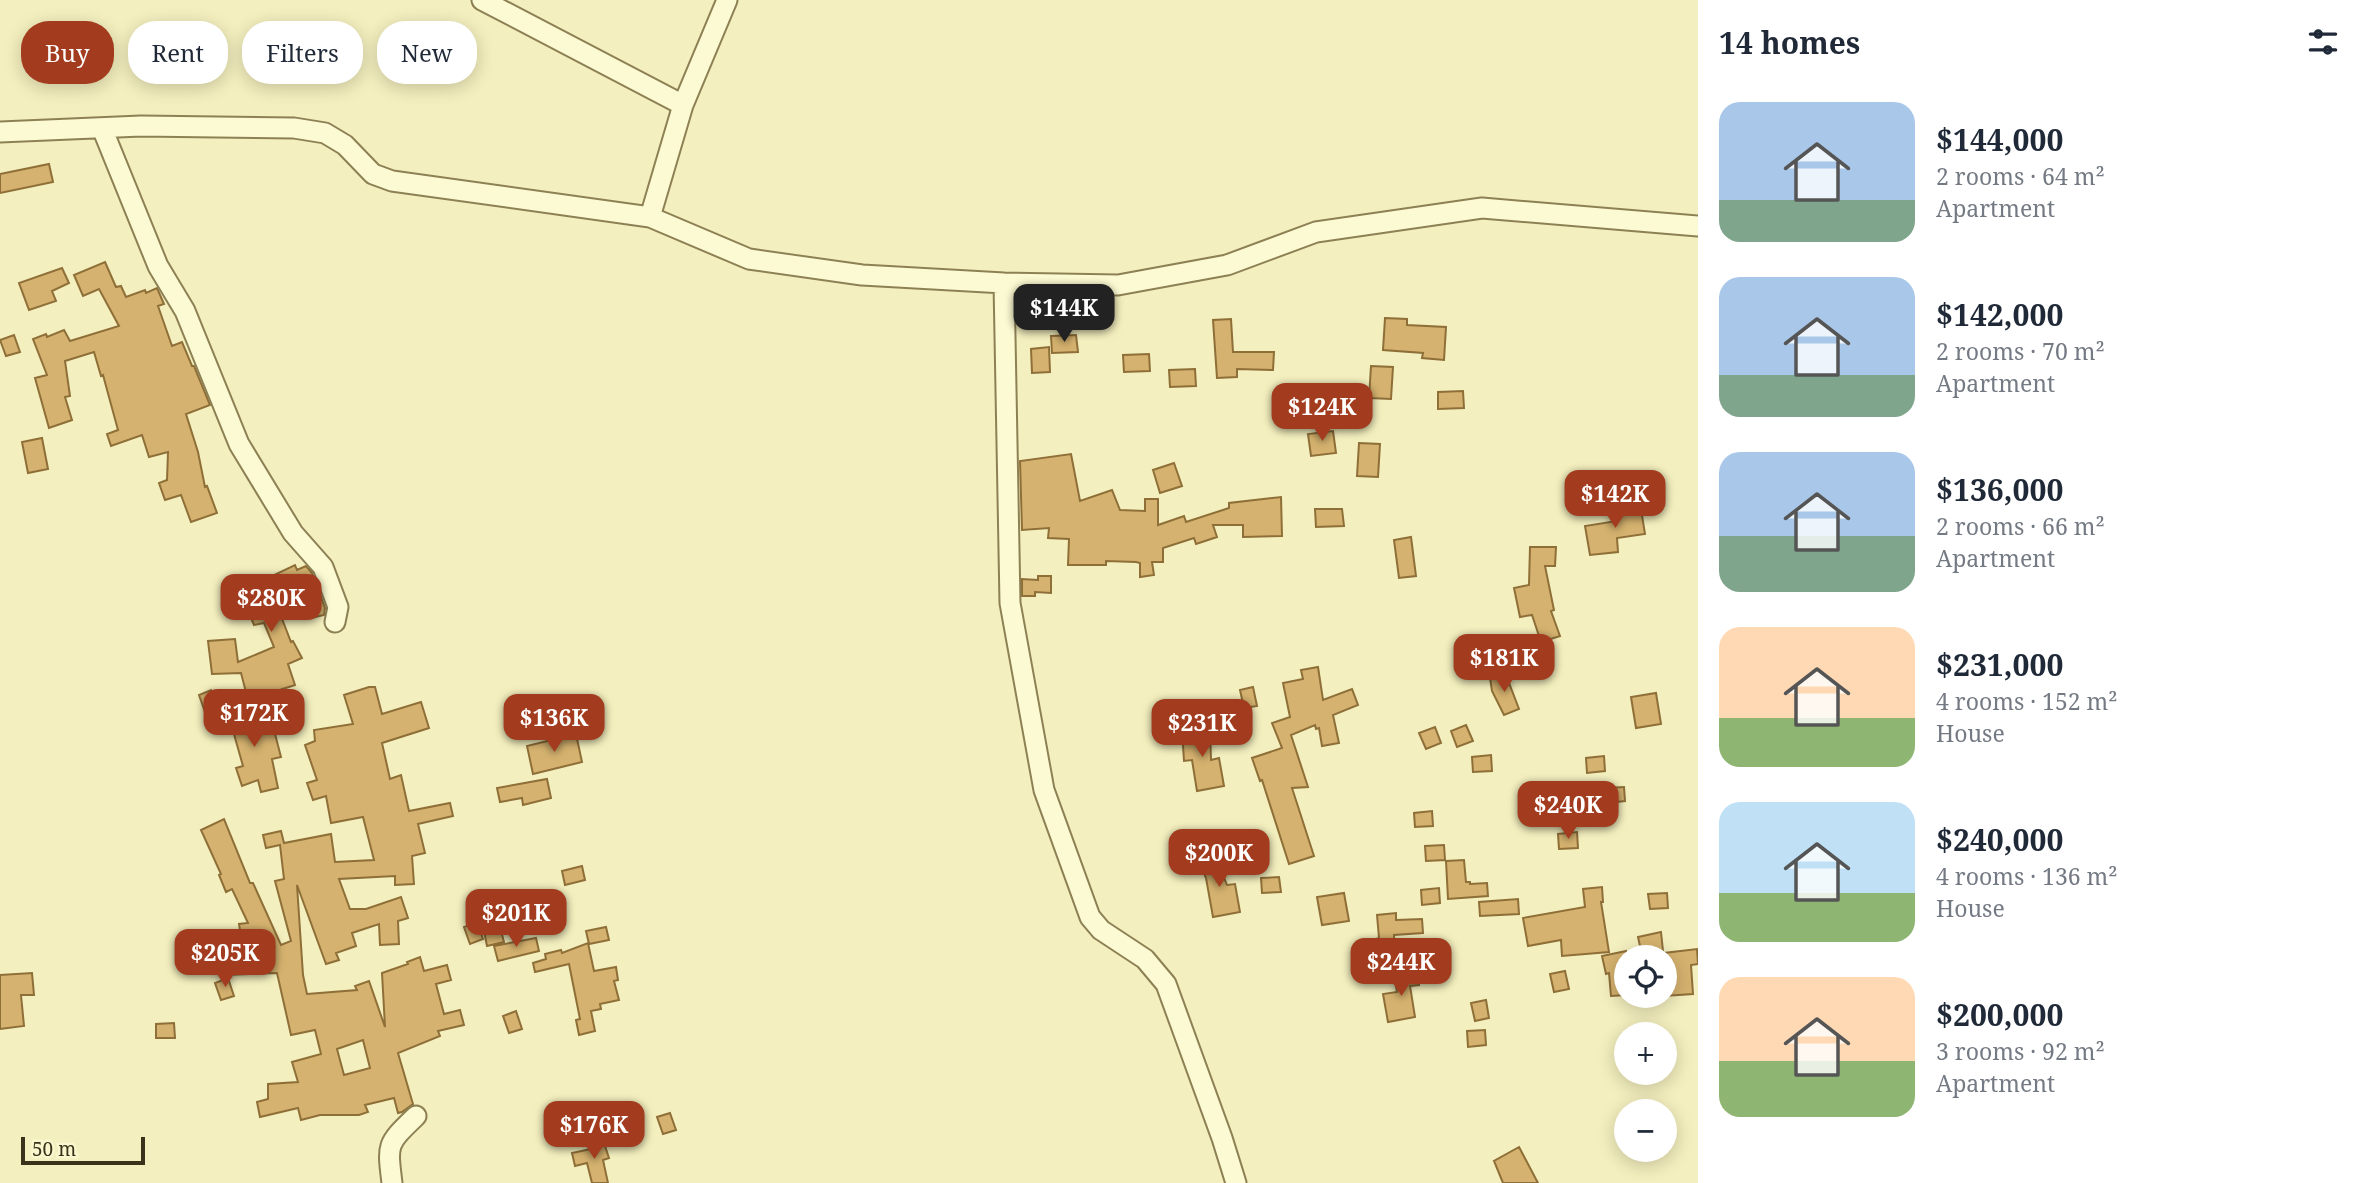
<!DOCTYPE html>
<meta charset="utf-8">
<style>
body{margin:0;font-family:"Noto Serif",serif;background:#f2f2f3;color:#1f2937;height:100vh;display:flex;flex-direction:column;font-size:26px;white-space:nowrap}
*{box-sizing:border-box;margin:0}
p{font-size:23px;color:#747a83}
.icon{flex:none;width:38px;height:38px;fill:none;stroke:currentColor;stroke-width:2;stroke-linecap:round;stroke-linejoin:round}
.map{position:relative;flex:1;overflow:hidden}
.sheet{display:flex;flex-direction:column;background:#fff;width:665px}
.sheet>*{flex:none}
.guide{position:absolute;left:21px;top:21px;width:665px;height:63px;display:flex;gap:14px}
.controls{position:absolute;left:1614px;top:945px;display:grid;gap:14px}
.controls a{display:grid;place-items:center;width:63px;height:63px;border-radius:50%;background:#fff;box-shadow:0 4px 18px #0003;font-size:35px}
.scale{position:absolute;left:21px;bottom:18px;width:124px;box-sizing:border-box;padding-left:7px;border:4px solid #3b321b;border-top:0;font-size:19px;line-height:24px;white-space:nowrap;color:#3b321b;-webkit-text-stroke:5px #f9f7ce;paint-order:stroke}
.price{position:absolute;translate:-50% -60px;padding:0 16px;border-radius:14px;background:#a33c1e;color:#fff;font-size:23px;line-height:46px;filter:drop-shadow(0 2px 4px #0008)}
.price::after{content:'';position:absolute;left:50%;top:42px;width:21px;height:16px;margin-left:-10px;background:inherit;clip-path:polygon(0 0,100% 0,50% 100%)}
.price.selected{background:#222;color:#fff}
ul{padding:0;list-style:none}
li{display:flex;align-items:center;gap:21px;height:175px;padding:0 21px}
li span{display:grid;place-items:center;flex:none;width:196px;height:140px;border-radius:21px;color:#555}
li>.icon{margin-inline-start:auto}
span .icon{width:84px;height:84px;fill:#fffc;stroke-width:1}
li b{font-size:30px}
h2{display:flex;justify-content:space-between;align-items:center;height:84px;padding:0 21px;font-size:30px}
.pill{padding:0 24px;border-radius:28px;background:#fff;box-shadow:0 4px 18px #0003;font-size:24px;line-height:63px}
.pill.selected{background:#a33c1e;color:#fff}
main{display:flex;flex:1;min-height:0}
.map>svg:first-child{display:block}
.building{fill:#d5b26f;stroke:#8f6f38;stroke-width:2;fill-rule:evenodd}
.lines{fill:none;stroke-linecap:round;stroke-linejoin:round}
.street-casing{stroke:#8d8055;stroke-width:23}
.street{stroke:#fcfad2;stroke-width:19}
</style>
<main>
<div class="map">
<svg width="1698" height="1183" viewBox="0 0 1698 1183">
<rect width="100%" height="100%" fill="#f3efbe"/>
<path class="building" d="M49,164L53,182L0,193V174Z
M105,262L116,287L121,286L126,297L145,290L146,293L157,288L164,304L158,306L172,346L182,342L192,366H194L210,405L186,414L198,452L205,487L207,486L217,513L191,522L181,495L165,500L159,483L167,480L168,452L149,457L142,435L111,446L107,434L118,430L103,375L101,376L94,352L65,361L70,396L65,397L72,420L49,428L35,378L47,375L33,339L46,334L47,337L64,330L70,341L119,326L99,289L83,296L74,275Z
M62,268L69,283L52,291L56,301L29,310L19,283Z
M1385,318L1407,319V325L1446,327L1444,360L1422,358L1423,353L1383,350Z
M1231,319L1233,352H1274L1273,370L1237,369V377L1217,378L1213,320Z
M14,335L20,352L6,356L0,340Z
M1076,335L1078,352L1052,353L1051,336Z
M1049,347L1050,372L1032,373L1031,349Z
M1149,354L1150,371L1124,372L1123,355Z
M1371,366L1393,367L1391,399L1369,398Z
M1195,369L1196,386L1170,387L1169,370Z
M1463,391L1464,408L1438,409V392Z
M1333,431L1336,453L1311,456L1308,434Z
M42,438L48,469L28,473L22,442Z
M1359,443L1380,444L1378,477L1357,476Z
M1071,454L1080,501L1112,490L1120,510L1145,511V499H1158V525L1184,516L1186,522L1229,508V503L1281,497L1282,536L1243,537V525H1213L1217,537L1196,544L1194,538L1163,548V562H1152L1154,575L1140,577V563L1136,562L1106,561V565H1068L1069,539L1048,538L1049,528L1022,530L1020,461Z
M1174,463L1182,486L1160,493L1153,470Z
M1640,503L1645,534L1617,538L1618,552L1590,555L1585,526L1617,521L1615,507Z
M1315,509H1342L1344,526L1316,527Z
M1411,537L1416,576L1399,578L1394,540Z
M1530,547H1556L1555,566H1545L1554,610L1551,611L1560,636L1541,642L1532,615L1520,617L1514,588L1529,585Z
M295,565L297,570L306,566L312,573L325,608L324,615L311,618L307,603L279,611L291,642L293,641L302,658L288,664L295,685L248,700L241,673L212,674L208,641L235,639L238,662L274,647L264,623L254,625L249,613L264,607L253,585Z
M1038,576H1051V593L1035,592V596H1022V579L1038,580Z
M1318,667L1323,700L1352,689L1358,705L1333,715L1339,743L1322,746L1319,728L1316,729L1315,725L1291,735L1308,787L1292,788L1314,856L1289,864L1262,780L1260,781L1252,758L1282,748L1272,723L1290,717L1283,683L1303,679L1301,670Z
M1506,675L1519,709L1504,715L1492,691L1490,678Z
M369,687H375L382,714L421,702L429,728L382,743L390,779L401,775L409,811L450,803L453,816L418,824L425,853L412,856L414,884L395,885V876L339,879L350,909H366L401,897L408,918L398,921L399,944L380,945L379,924L352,933L356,946L336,953L339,960L326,964L297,885L303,975L307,994L357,990L355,986L369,981L385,1027L382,973L408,964L407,962L420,957L424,971L447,965L451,980L436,984L444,1014L460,1010L464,1025L438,1031L440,1036L398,1053L413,1104L402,1112L398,1113L394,1098L365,1105L368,1112L359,1115H320L301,1120L298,1108L260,1117L257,1102L268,1099V1084L298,1082L292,1062L321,1054L315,1030L291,1035L277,973L224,975L220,954L243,950L239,924L248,923L232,889L226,892L219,875L221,874L201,830L224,819L250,883H253L281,945L291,941L275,881L284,879L280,845L266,848L263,835L281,831L284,843L331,834L335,862L374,860L363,817L331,823L326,796L313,800L307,783L317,780L305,745L315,741L314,730L353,724L344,695ZM363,1040L370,1068L344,1075L337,1049Z
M1253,687L1257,706L1244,708L1240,690Z
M211,690L217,708L205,712L199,695Z
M1656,693L1661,724L1636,728L1631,697Z
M246,700L255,735L274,730L281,757L272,759L278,788L261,792L258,780L242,786L236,768L243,766L226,706Z
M1466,725L1473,741L1457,747L1451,731Z
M1435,727L1441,743L1426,749L1419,733Z
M1210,729L1211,760L1219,758L1224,786L1197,791L1192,760L1184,761L1182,730Z
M576,734L582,762L533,774L527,746Z
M1491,755L1492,771L1473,772L1472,757Z
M1604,756L1605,771L1587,773L1586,758Z
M547,779L551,798L523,805L522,798L500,802L497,788Z
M1624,787L1625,801L1607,803L1606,788Z
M1432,811L1433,826L1415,827L1414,813Z
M1577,832L1578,848L1559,849L1558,834Z
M1444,845L1445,860L1426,861L1425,846Z
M1215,855L1227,885L1235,884L1240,912L1213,917L1206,878L1199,861Z
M1464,860L1466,882H1470V884L1487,883L1488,896L1448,899L1446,861Z
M582,866L585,880L565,885L562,871Z
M1279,877L1281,892L1262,893L1261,878Z
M1602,887L1603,902H1601L1609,952L1562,956L1561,940L1528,946L1523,918L1585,907L1583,889Z
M1439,888L1440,903L1422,905L1421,890Z
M1344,893L1349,921L1322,925L1317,897Z
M1667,893L1668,908L1650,909L1648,894Z
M1518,899L1519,914L1480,916L1479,902Z
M1396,913V920L1422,919L1423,933L1394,935L1395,952L1377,954L1376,939L1379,938L1377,915Z
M477,922L483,939L470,944L464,927Z
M500,927L504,942L487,946L484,931Z
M606,927L609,940L589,944L586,931Z
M1661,932L1663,951L1642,955L1638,937Z
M536,938L539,951L498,961L494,946Z
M588,943L594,971L616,967L618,980L614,981L619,1000L600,1004L601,1009L591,1011L595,1031L579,1035L576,1020L580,1019L569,964L535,972L533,963L546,959L545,954L561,950L562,953Z
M1697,949L1698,964L1691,965L1693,994L1664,996V953Z
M1626,951V995L1611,996L1609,973L1606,974L1602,956Z
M1565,971L1569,989L1554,992L1550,974Z
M1418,972L1419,985L1410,986L1415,1017L1388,1022L1383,994L1397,992L1394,975Z
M32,973L34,995H21L24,1026L0,1029V975Z
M228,978L234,996L221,1000L215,983Z
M1486,1000L1489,1018L1475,1021L1471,1003Z
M516,1011L522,1029L509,1033L503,1016Z
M174,1023L175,1038H156V1024Z
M1485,1030L1486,1045L1468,1047L1467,1031Z
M670,1113L676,1130L663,1134L657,1117Z
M603,1140L609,1158L603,1160L608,1183H592L587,1163L575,1166L572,1153L591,1149L590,1145Z
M1519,1147L1538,1183H1503L1494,1161Z"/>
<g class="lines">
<defs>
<path id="street" d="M482,0L683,105
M102,128L158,266L185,311L239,444L293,533L323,567L338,607L335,622
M0,132L141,126L294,128L325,133L345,145L373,174L392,181L650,217L749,259L862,275L1004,283L1118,285L1227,265L1316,232L1482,208L1698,226
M650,217L683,105L727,0
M1004,283L1010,603L1044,790L1090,917L1101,930L1145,959L1166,984L1222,1138L1236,1183
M392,1183C387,1143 387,1144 416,1116"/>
</defs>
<use href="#street" class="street-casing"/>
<use href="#street" class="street"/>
</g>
</svg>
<div class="controls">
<a><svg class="icon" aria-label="locate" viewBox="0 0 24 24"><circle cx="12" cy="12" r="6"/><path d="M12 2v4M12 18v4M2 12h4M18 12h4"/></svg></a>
<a>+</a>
<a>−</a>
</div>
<div class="scale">50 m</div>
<b class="price selected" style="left:1064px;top:344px">$144K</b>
<b class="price" style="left:1322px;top:443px">$124K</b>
<b class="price" style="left:1615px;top:530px">$142K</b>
<b class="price" style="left:271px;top:634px">$280K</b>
<b class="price" style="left:1504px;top:694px">$181K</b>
<b class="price" style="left:254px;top:749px">$172K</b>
<b class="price" style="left:554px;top:754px">$136K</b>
<b class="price" style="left:1202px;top:759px">$231K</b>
<b class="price" style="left:1568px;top:841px">$240K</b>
<b class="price" style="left:1219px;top:889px">$200K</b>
<b class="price" style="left:516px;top:949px">$201K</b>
<b class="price" style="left:225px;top:989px">$205K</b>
<b class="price" style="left:1401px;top:998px">$244K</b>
<b class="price" style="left:594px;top:1161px">$176K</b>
<div class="guide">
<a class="pill selected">Buy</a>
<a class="pill">Rent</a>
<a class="pill">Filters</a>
<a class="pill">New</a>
</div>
</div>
<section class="sheet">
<h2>14 homes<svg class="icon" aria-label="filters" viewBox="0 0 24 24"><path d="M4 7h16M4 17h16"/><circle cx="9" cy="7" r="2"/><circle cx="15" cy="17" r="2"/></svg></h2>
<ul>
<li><span style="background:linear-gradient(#a9c7e8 70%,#7fa58c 0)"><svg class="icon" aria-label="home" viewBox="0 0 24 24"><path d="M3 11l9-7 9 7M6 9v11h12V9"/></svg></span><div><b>$144,000</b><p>2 rooms · 64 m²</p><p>Apartment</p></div></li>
<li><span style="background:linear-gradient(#a9c7e8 70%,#7fa58c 0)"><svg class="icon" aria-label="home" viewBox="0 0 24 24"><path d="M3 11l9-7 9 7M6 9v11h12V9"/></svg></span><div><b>$142,000</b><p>2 rooms · 70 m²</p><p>Apartment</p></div></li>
<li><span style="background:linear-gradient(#a9c7e8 60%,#7fa58c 0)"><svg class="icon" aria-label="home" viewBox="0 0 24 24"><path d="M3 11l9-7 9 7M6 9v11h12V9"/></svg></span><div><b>$136,000</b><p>2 rooms · 66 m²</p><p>Apartment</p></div></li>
<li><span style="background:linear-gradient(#ffd9b3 65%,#8fb573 0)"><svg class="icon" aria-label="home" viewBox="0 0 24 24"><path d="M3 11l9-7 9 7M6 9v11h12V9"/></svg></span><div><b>$231,000</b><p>4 rooms · 152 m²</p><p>House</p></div></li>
<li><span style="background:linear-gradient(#bfe0f5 65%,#8fb573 0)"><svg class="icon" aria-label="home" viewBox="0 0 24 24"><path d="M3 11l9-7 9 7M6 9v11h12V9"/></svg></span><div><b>$240,000</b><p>4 rooms · 136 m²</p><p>House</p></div></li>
<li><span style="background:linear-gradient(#ffd9b3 60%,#8fb573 0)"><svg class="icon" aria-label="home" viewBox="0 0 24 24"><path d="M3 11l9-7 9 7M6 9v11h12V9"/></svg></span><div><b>$200,000</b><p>3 rooms · 92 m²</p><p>Apartment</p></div></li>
</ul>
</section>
</main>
